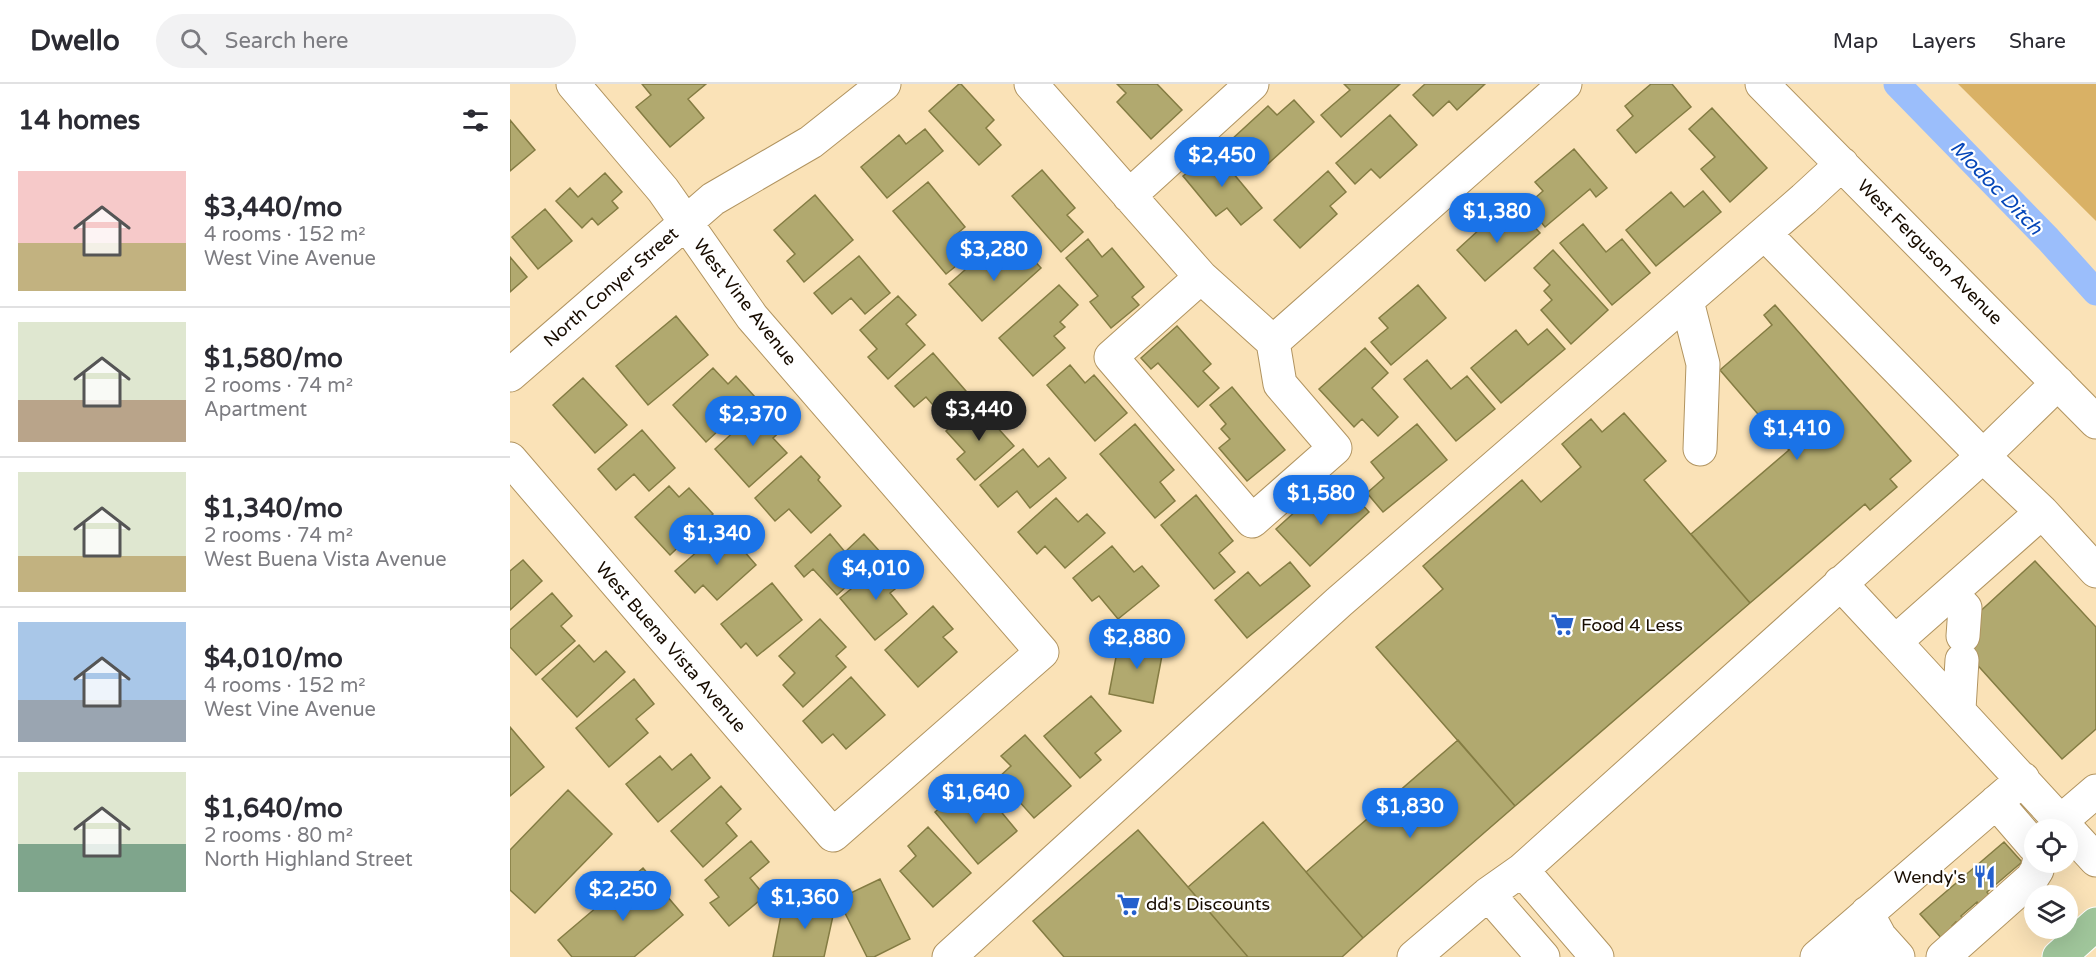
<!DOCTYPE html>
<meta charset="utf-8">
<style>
body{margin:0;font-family:"Varela Round",sans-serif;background:#f2f2f3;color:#2b2b33;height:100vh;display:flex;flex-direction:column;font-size:22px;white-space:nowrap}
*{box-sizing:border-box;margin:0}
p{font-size:20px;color:#7c7c81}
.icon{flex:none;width:33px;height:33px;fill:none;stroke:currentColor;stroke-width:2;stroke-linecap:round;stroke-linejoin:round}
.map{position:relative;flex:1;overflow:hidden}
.side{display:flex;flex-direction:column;background:#fff;width:510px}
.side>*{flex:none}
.buttons{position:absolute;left:1514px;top:735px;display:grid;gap:12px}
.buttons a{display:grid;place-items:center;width:54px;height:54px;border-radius:50%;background:#fff;box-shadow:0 6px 24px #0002;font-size:30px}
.price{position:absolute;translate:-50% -51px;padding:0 14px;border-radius:21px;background:#1a73e8;color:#fff;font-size:20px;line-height:39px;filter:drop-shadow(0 2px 3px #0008)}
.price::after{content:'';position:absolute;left:50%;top:36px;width:18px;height:14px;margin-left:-9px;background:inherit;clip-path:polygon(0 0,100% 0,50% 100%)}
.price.active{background:#222;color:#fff}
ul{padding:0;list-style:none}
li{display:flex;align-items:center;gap:18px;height:150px;padding:0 18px}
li+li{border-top:2px solid #e1e1e2}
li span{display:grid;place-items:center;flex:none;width:168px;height:120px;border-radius:0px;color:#555}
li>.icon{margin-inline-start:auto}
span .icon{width:72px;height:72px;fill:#fffc;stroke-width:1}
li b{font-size:26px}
h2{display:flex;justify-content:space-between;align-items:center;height:72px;padding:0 18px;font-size:26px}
header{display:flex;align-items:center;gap:36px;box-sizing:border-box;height:84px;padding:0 30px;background:#fff;border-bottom:2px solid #e1e1e2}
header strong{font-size:28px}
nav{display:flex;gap:33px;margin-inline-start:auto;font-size:21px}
.search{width:420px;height:54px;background:#f2f2f3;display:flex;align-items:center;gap:15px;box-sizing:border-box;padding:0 21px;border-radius:33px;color:#7c7c81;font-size:22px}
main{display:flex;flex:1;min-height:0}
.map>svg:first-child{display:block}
.green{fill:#d9b165}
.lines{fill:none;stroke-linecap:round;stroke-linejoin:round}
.canal{stroke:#9bbefb;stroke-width:27}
.building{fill:#b1a96f;stroke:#847c43;stroke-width:1.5}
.minor-casing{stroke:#b19460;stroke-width:35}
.major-casing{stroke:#fff;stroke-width:35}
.minor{stroke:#fff;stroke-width:33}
.major{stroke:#a0c69b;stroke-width:33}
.labels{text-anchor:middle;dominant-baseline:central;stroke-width:4.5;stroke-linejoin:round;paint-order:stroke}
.street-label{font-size:18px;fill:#170c00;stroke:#fff}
.poi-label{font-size:18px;fill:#170c00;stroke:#fff;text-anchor:start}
.water-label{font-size:20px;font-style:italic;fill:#0546b8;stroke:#fff}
</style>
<header>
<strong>Dwello</strong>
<div class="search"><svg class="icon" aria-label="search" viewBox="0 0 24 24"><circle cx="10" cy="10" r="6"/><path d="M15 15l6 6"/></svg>Search here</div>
<nav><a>Map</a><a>Layers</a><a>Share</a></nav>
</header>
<main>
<section class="side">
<h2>14 homes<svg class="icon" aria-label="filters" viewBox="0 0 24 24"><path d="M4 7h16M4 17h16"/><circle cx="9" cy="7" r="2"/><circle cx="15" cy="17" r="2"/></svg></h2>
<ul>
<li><span style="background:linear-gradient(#f6c9c9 60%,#c2b280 0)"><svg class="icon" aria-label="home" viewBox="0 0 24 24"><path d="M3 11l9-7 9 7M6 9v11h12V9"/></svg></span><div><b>$3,440/mo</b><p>4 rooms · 152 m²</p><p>West Vine Avenue</p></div></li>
<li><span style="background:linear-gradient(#dfe7d0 65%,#b9a48a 0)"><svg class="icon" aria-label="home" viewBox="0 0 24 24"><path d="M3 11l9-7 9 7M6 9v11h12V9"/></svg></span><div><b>$1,580/mo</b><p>2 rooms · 74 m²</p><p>Apartment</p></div></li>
<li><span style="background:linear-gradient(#dfe7d0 70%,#c2b280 0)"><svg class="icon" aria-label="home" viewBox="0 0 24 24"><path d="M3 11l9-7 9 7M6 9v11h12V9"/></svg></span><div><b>$1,340/mo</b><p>2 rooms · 74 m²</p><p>West Buena Vista Avenue</p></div></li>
<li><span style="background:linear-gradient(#a9c7e8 65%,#9aa5b1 0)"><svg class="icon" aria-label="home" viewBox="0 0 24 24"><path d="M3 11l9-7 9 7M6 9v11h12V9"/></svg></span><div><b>$4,010/mo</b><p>4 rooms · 152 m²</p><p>West Vine Avenue</p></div></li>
<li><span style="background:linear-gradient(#dfe7d0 60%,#7fa58c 0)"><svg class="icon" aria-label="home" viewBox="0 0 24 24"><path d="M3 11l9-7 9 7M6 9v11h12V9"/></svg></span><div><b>$1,640/mo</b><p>2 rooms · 80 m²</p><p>North Highland Street</p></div></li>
</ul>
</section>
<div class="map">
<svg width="1586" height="873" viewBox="0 0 1586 873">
<rect width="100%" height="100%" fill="#fae2b7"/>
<path class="green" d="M1448,0H1586V137L1584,135Z"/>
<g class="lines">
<path class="canal" d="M1387,0L1538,155L1586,208"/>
</g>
<path class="building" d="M132,0H196L178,15L194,34L160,63L126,23L141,11Z
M449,0H451L484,36L476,44L491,61L469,81L419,27Z
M607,0H647L672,26L641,55L607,18L616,9Z
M834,0H890L831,53L811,31L840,6Z
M915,0H975L947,26L939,17L923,32L903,11Z
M1141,0H1162L1181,23L1126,69L1107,46L1123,32L1115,22Z
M784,16L804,38L749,88L721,56L758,22L767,31Z
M1202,24L1257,84L1220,118L1191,85L1205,73L1179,45Z
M880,31L907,61L870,94L861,85L845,100L826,79Z
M0,36L25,66L0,87Z
M415,45L433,67L377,114L351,83L389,51L396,60Z
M711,62L719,72L713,77L752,124L731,141L717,124L706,132L673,92Z
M1064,65L1097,104L1086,113L1080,105L1035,143L1017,121L1033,107L1025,98Z
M532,86L565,124L557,131L573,148L551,168L502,112Z
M818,87L836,108L820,122L827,130L790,164L764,136Z
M95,89L112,108L102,117L108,124L88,141L82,134L72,144L46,117L60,104L68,113Z
M418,98L455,143L441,155L456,174L436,190L383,127Z
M1193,107L1211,128L1146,182L1116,146L1161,108L1174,123Z
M305,111L343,156L294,198L277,177L285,170L264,146Z
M35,125L62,157L28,185L2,153Z
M1009,126L1030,149L975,197L947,166L984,132L993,142Z
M1073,140L1096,168L1112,155L1140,189L1102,221L1050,159Z
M578,155L592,173L602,164L634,203L622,213L629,221L601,244L580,218L588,212L556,174Z
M511,162L531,184L472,237L439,200L472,171L485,186Z
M1043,166L1098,226L1061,260L1031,226L1042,216L1034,207L1040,201L1024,184Z
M349,172L380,209L355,230L341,214L322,230L304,209Z
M0,173L17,193L0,208Z
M549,201L568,221L550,238L555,243L544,252L555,264L523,292L489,254Z
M908,201L936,234L881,281L861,258L878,244L869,234Z
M388,212L406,231L396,240L415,261L378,295L358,273L367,265L350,246Z
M1265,221L1401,377L1380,395L1387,403L1360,426L1355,420L1240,519L1181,450L1279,366L1210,286L1262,241L1254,231Z
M166,232L198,271L138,321L106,282Z
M667,242L701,280L693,287L709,304L688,323L648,279L641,285L631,274Z
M1037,245L1055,265L991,319L961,284L1006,246L1018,261Z
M855,264L878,289L862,304L888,333L868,352L852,335L844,343L809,305Z
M423,269L462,314L436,336L416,313L404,323L385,302Z
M917,276L941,305L957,292L985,325L946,357L894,295Z
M560,281L575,299L584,291L617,329L585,357L537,301Z
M203,284L218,300L226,292L245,313L196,358L163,321Z
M73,294L117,341L85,369L43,321Z
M722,303L775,366L737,397L709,364L720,355L711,345L716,340L700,321Z
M466,320L504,362L465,396L447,375L455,368L436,347Z
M252,322L273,345L263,354L277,369L239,403L205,365Z
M1114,329L1156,377L1134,396L1240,519L1005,722L866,563L933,505L913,482L1012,396L1031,418L1071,383L1052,360L1081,335L1092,348Z
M625,340L664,386L650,398L665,417L645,434L590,370Z
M907,340L937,376L873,428L857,409L874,394L861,378Z
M132,346L165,384L139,407L124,390L106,406L88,385Z
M513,365L528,383L539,374L556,394L520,424L507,407L488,423L470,401Z
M291,372L310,393L308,396L331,422L301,449L279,425L265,437L245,414Z
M159,402L169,413L179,404L203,430L160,471L125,433Z
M839,406L859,428L800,482L766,445L798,416L812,430Z
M686,411L723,457L709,469L725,488L704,505L651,441Z
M546,414L568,438L577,430L595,449L555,484L535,462L527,470L508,448Z
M214,444L246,481L207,516L193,501L185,509L165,487Z
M320,450L335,468L354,450L372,470L327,511L303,485L294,493L285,482Z
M602,462L624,488L632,482L649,502L608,535L589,512L582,517L563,494Z
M13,476L32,497L0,526V487Z
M375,477L394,498L380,509L397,530L365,556L330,514Z
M1525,477L1586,543V645L1552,675L1462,575L1465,532Z
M780,478L800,502L737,554L705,516L738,488L750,502Z
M262,499L292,536L247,572L236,559L231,564L211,540Z
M42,509L62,532L51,542L65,557L26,591L0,563V546Z
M423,522L443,545L433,553L447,568L408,603L375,566Z
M310,535L336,563L326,572L336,583L293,623L273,601L285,589L269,572Z
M610,552L654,561L643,619L599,610Z
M69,561L84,578L96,567L115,588L67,633L32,595Z
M341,593L375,631L336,665L323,650L312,659L293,637Z
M124,595L144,620L126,635L138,649L99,683L66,644Z
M581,612L611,647L585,669L591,676L570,694L534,652Z
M0,643L34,683L0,712Z
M515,651L561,702L524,734L488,694L501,682L491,672Z
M948,656L1005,722L853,854L796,788Z
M181,670L200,694L148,738L116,700L150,672L162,686Z
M211,702L231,725L216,739L227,752L193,783L161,747Z
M58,706L102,750L25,829L0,806V766Z
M474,707L507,747L468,780L425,728L449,708L459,720Z
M753,738L853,854L832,873H738L678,803Z
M418,743L461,789L423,823L390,787L406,772L398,762Z
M628,746L678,803L738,873H554L523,837Z
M241,757L259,778L240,794L255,812L219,842L200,819L209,813L195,796Z
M1494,758L1512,778L1477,808L1481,813L1470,822L1467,818L1451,832L1455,836L1449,842L1446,838L1442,842L1445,846L1433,856L1410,830Z
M133,784L173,831L124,873H62L48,856Z
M370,795L400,855L364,873H357L328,815Z
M295,811L326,818L314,873H263L272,826L291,830Z"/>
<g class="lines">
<defs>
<path id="minor" d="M521,0L691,193L763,258L1055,0
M1252,0L1586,338
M619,112L742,0
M1255,150L1473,372L1532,428L1385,558L1586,776
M691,193L601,273L742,437L825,364L770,300L763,258
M1177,217L1193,280L1190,365
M0,291L203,115L301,58L374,0
M0,375L323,751L532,568L242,233L153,106L63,0
M1532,428L1586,487
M1330,499L1385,558
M1441,509L1455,524L1453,552
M1449,625L1452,576
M1486,718L1524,762
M1551,737L1586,707
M1012,786L1087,873
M978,810L1033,873
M1357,829L1370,853L1388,873
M1334,850L1353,873
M439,873L829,518L1294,115L1332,80
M904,873L978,810L1012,786L1473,372L1548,299
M1307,873L1513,695
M1433,873L1522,794L1527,786L1529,778"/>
<path id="major" d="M1549,873L1586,840"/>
</defs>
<use href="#minor" class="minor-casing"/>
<use href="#major" class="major-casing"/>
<use href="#minor" class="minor"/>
<use href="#major" class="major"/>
</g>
<defs>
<symbol id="supermarket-bare" viewBox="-9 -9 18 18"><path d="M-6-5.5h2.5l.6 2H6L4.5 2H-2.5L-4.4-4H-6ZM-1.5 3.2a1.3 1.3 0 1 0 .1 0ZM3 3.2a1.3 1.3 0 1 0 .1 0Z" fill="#2560cd" stroke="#fff" stroke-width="2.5" paint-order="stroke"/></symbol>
<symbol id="restaurant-bare" viewBox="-9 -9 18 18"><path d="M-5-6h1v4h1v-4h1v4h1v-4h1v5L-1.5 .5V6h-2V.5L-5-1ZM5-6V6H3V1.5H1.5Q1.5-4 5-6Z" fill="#2560cd" stroke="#fff" stroke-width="2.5" paint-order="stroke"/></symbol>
</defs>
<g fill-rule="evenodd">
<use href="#supermarket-bare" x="1036" y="524" width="33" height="33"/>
<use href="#restaurant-bare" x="1458" y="776" width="33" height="33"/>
<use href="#supermarket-bare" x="602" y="804" width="33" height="33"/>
</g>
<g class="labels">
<g class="street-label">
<text transform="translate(1420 168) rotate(45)">West Ferguson Avenue</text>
<text transform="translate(101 203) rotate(-41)">North Conyer Street</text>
<text transform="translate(235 218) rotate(52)">West Vine Avenue</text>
<text transform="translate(161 563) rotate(49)">West Buena Vista Avenue</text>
</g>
<g class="poi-label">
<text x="1071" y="541">Food 4 Less</text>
<text x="1456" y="793" text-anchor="end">Wendy's</text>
<text x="636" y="820">dd's Discounts</text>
</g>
<g class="water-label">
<text transform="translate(1486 104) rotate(46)">Modoc Ditch</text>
</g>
</g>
</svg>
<div class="buttons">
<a><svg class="icon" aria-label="locate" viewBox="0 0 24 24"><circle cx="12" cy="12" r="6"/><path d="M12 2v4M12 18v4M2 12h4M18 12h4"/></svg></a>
<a><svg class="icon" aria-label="layers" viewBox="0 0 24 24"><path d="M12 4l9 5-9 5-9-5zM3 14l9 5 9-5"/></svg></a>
</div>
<b class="price" style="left:712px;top:104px">$2,450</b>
<b class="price" style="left:987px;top:160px">$1,380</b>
<b class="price" style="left:484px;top:198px">$3,280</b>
<b class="price active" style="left:469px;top:358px">$3,440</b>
<b class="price" style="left:243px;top:363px">$2,370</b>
<b class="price" style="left:1287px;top:377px">$1,410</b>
<b class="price" style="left:811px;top:442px">$1,580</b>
<b class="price" style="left:207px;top:482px">$1,340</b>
<b class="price" style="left:366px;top:517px">$4,010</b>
<b class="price" style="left:627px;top:586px">$2,880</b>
<b class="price" style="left:466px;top:741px">$1,640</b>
<b class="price" style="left:900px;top:755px">$1,830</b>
<b class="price" style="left:113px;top:838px">$2,250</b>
<b class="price" style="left:295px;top:846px">$1,360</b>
</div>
</main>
